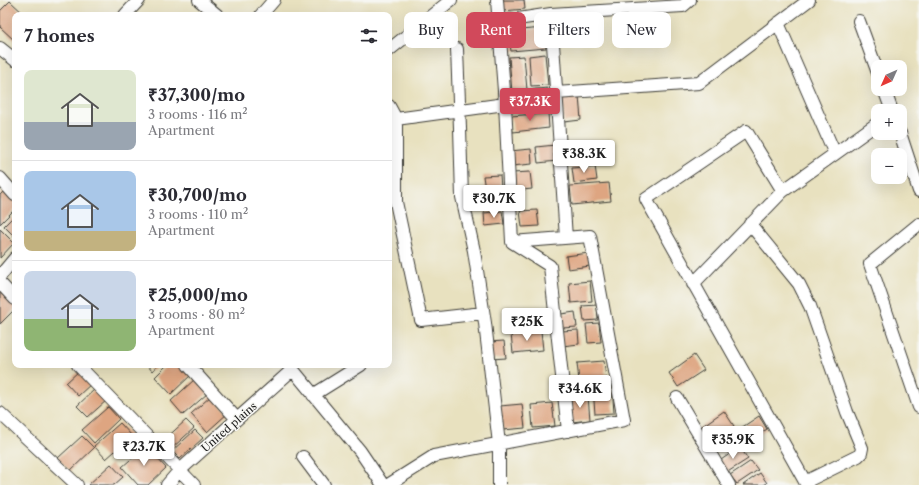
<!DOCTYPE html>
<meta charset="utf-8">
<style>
body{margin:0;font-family:"Libre Caslon Text",serif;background:#f2f2f3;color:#2b2b33;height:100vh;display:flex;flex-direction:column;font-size:15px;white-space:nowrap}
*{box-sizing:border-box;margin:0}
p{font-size:13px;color:#7c7c81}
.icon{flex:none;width:22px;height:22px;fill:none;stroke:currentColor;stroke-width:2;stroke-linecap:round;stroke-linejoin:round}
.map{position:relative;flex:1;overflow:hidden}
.side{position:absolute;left:12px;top:12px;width:380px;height:356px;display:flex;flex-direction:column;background:#fff;border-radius:8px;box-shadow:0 4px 16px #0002}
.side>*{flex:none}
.top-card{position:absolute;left:404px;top:12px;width:380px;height:36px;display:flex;gap:8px}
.needle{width:26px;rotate:225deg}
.tools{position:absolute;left:871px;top:60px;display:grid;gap:8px}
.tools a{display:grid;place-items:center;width:36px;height:36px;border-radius:8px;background:#fff;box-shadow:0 4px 16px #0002;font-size:20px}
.price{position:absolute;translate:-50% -34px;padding:0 9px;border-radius:4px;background:#fff;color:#222;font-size:13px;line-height:26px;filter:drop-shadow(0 1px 2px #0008)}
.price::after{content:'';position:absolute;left:50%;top:24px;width:12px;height:9px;margin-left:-6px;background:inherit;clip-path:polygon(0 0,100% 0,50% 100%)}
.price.active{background:#d1495b;color:#fff}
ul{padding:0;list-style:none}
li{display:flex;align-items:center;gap:12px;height:100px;padding:0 12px}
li+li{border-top:1px solid #e1e1e2}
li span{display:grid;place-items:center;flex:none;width:112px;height:80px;border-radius:8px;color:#555}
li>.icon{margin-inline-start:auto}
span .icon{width:48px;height:48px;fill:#fffc;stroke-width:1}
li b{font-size:17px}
h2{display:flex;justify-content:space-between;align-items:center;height:48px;padding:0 12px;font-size:17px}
.chip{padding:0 14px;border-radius:8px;background:#fff;box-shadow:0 4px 16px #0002;font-size:14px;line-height:36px}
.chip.active{background:#d1495b;color:#fff}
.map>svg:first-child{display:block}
.building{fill:#dea581}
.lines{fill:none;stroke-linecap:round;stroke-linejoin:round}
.street-casing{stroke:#3b3a34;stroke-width:14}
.street{stroke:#fff;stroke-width:12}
.labels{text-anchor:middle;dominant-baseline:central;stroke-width:3;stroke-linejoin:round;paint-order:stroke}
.street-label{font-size:11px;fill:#1c1c1c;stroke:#f6f6f2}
</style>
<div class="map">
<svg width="919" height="485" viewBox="0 0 919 485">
<rect width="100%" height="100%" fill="#f6f6f2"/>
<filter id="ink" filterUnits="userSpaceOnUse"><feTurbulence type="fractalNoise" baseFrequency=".025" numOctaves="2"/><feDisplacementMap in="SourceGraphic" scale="8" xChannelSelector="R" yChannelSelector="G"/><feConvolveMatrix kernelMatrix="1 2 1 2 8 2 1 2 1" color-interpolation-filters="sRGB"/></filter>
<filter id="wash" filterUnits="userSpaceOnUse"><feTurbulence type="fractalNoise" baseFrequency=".012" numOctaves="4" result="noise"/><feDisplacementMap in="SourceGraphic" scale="16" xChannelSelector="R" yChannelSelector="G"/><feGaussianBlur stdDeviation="0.9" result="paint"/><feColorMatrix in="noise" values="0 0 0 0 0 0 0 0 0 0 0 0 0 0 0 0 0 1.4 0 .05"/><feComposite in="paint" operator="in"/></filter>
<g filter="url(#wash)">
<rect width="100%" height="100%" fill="#e8e1bf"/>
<g id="blocks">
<path class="building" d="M502,0H524L525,9L503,11Z
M10,1L25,15H15V41L0,27V11Z
M544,28L546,48L511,51L508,31Z
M545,54L548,85L531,86L529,56Z
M524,56L527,90L512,92L509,57Z
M547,88L548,104L530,106L528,90Z
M579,96L581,120L564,122L562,97Z
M548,113L549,128L513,132L511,116Z
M555,145L557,161L538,163L536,147Z
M601,145L603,161L576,164L574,147Z
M531,149L532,164L512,166L510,151Z
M595,166L597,180L574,183L572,168Z
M530,172L532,189L513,191L512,173Z
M500,175L501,188L485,190L483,176Z
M609,183L611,201L572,205L570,186Z
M4,191L15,202V209L0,224V195Z
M502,192L504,207L484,209L483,194Z
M537,210L539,226L522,227L520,211Z
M502,211L504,224L485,226L484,213Z
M15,215V237L4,226Z
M0,229L14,243L0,258Z
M589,253L590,266L568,269L566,256Z
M590,281L592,301L571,303L569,283Z
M0,287L15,302V309L0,324Z
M597,305L598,320L584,321L582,306Z
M575,312L577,327L562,328L561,314Z
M599,323L601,342L588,343L586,324Z
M578,330L579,344L562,346L561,331Z
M541,331L543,350L513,353L511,334Z
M504,341L506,358L491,359L490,342Z
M694,355L704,370L678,387L669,373Z
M604,361L606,379L579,381L577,363Z
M147,365H159L152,371Z
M167,365H184L192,374L171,394L155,377Z
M80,370L92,383L78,396L66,383Z
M195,379L208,393L183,415L171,401Z
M612,386L614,413L595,414L593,388Z
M96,388L107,400L88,417L77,406Z
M212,395L228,413L207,432L191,414Z
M588,396L590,420L572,422L570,397Z
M552,403L555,426L533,428L531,405Z
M522,404L525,428L503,430L500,406Z
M108,407L119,419L94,443L82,430Z
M724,411L734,426L708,443L698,429Z
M759,416L767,429L747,443L738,430Z
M186,420L194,428L171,449L163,441Z
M120,423L132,436L106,459L94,446Z
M195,430L203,438L180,459L172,451Z
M735,435L741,444L728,453L722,444Z
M82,436L94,448L70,471L58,458Z
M146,446L166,468L148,485H138L122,467Z
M740,447L748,459L726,473L718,462Z
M751,461L758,470L737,484L730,475Z
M111,464L123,477L114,485H88Z
M760,473L767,483L764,485H743Z"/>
</g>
</g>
<g filter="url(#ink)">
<use href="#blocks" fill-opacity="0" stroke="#3b3a34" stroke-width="1"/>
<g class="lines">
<defs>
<path id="street" d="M199,0L217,15
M551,14L683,6L690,0
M125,15L139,0
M261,15L274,0
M859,21L878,73
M498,22L551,14L566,238
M778,23L835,154
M0,48L15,60
M457,49L460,128L462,197L474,251L485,323L499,444V485
M389,50L451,0
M884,89L892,111
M556,93L699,83L809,0
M389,106L396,119V202L421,320L483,313
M396,119L505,104
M900,133L919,191
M0,178L15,195
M750,224L799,284L810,306L847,412L862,448L861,453L858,456L805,482
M919,224L870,264L919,407
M512,242L550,266L568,431
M0,276L15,258
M0,283L15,299
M693,284L783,191
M78,365L194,485
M188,365L237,419
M289,365L360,451L383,485
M313,395L361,365
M677,398L729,485
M0,413L77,485
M303,457L324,485
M167,485L179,471L292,370
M388,485L434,456L624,420L590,236L512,242L505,104L497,0
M807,485L646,199L746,131L783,191L878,123"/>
</defs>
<use href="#street" class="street-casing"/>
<use href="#street" class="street"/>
</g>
</g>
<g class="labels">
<g class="street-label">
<text transform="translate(229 427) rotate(-41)">United plains</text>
</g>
</g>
</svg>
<div class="tools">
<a><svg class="needle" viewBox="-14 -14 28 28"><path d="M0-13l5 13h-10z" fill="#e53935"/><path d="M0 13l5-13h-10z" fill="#7c7c81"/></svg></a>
<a>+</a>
<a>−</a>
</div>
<b class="price active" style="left:530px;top:122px">₹37.3K</b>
<b class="price" style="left:584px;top:174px">₹38.3K</b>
<b class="price" style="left:494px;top:219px">₹30.7K</b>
<b class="price" style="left:527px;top:342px">₹25K</b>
<b class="price" style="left:580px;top:409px">₹34.6K</b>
<b class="price" style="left:733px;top:460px">₹35.9K</b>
<b class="price" style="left:144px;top:467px">₹23.7K</b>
<div class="top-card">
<a class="chip">Buy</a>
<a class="chip active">Rent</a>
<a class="chip">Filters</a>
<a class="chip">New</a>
</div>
<section class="side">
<h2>7 homes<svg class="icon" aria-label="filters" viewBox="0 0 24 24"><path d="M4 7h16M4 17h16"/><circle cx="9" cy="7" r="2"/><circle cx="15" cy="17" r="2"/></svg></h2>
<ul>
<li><span style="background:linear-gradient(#dfe7d0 65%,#9aa5b1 0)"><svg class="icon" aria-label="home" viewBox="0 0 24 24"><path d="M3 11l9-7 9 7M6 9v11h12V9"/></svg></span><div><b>₹37,300/mo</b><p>3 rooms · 116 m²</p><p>Apartment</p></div></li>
<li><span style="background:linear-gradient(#a9c7e8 75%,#c2b280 0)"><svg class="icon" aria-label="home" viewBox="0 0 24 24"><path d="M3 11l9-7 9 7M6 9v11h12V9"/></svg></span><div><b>₹30,700/mo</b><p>3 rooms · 110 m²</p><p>Apartment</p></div></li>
<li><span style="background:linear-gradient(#c9d6e8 60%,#8fb573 0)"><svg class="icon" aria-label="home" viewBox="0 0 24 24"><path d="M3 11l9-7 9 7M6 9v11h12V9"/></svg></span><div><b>₹25,000/mo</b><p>3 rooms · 80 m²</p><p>Apartment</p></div></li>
</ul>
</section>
</div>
